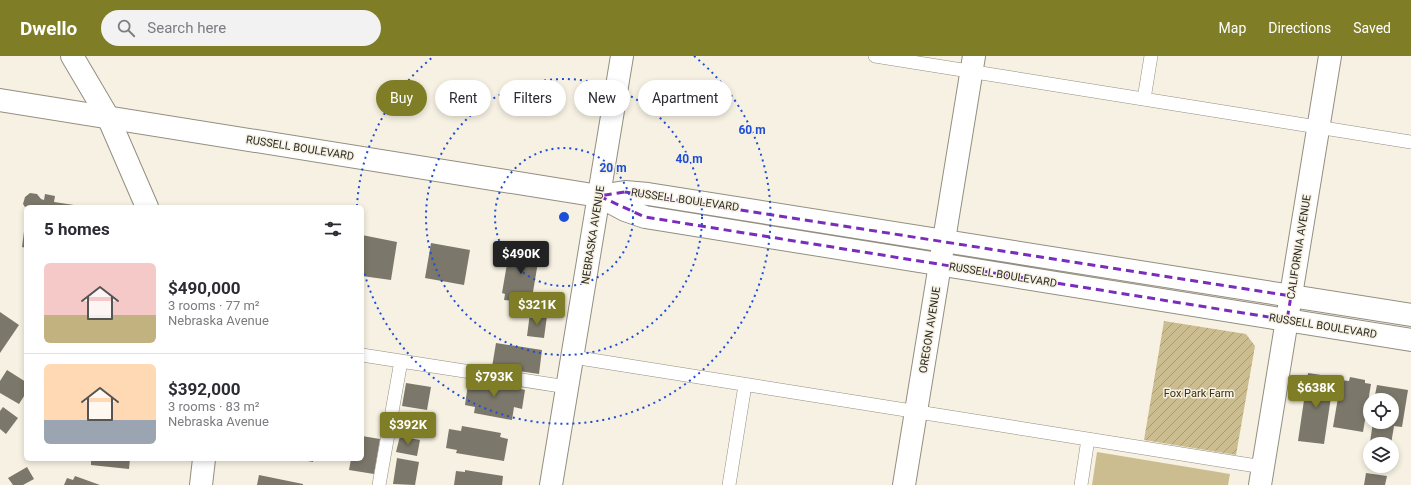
<!DOCTYPE html>
<meta charset="utf-8">
<style>
body{margin:0;font-family:Roboto,sans-serif;background:#f2f2f3;color:#2b2b33;height:100vh;display:flex;flex-direction:column;font-size:15px;white-space:nowrap}
*{box-sizing:border-box;margin:0}
p{font-size:13px;color:#7c7c81}
.icon{flex:none;width:22px;height:22px;fill:none;stroke:currentColor;stroke-width:2;stroke-linecap:round;stroke-linejoin:round}
.map{position:relative;flex:1;overflow:hidden}
.side{position:absolute;left:24px;top:149px;width:340px;height:256px;display:flex;flex-direction:column;background:#fff;border-radius:6px;box-shadow:0 2px 6px #0003}
.side>*{flex:none}
.top-card{position:absolute;left:376px;top:24px;width:380px;height:36px;display:flex;gap:8px}
.controls{position:absolute;left:1363px;top:337px;display:grid;gap:8px}
.controls a{display:grid;place-items:center;width:36px;height:36px;border-radius:50%;background:#fff;box-shadow:0 2px 6px #0003;font-size:20px}
.price{position:absolute;translate:-50% -34px;padding:0 9px;border-radius:4px;background:#7f7d25;color:#fff;font-size:13px;line-height:26px;filter:drop-shadow(0 1px 2px #0008)}
.price::after{content:'';position:absolute;left:50%;top:24px;width:12px;height:9px;margin-left:-6px;background:inherit;clip-path:polygon(0 0,100% 0,50% 100%)}
.price.on{background:#222;color:#fff}
ul{padding:0;list-style:none}
li{display:flex;align-items:center;gap:12px;height:100px;padding:0 20px}
li+li{border-top:1px solid #e1e1e2}
li span{display:grid;place-items:center;flex:none;width:112px;height:80px;border-radius:6px;color:#555}
li>.icon{margin-inline-start:auto}
span .icon{width:48px;height:48px;fill:#fffc;stroke-width:1}
li b{font-size:17px}
h2{display:flex;justify-content:space-between;align-items:center;height:48px;padding:0 20px;font-size:17px}
.tag{padding:0 14px;border-radius:18px;background:#fff;box-shadow:0 2px 6px #0003;font-size:14px;line-height:36px}
.tag.on{background:#7f7d25;color:#fff}
header{display:flex;align-items:center;gap:24px;box-sizing:border-box;height:56px;padding:0 20px;background:#7f7d25;color:#fff}
header strong{font-size:19px}
nav{display:flex;gap:22px;margin-inline-start:auto;font-size:14px}
.search{width:280px;height:36px;background:#f2f2f3;display:flex;align-items:center;gap:10px;box-sizing:border-box;padding:0 14px;border-radius:22px;color:#7c7c81;font-size:15px}
.map>svg:first-child{display:block}
.grass{fill:#ccbd90}
.garden{fill:url(#garden-furrows)}
.building{fill:#7b776a}
.lines{fill:none;stroke-linecap:round;stroke-linejoin:round}
.service-casing{stroke:#938e81;stroke-width:14}
.minor-casing{stroke:#938e81;stroke-width:24}
.secondary-casing{stroke:#938e81;stroke-width:24}
.service{stroke:#fff;stroke-width:13}
.minor{stroke:#fff;stroke-width:22}
.secondary{stroke:#fff;stroke-width:22}
.marked{fill:none;stroke:#7b2cbf;stroke-width:3;stroke-dasharray:8 5;stroke-linejoin:round}
.ring{fill:none;stroke:#1d4ed8;stroke-width:2;stroke-dasharray:2 4}
.labels{text-anchor:middle;dominant-baseline:central;stroke-width:3;stroke-linejoin:round;paint-order:stroke}
.street-label{font-size:11px;fill:#2e2c27;stroke:#f6f1e2}
.park-label{font-size:11px;fill:#382e0c;stroke:#f6f1e2}
.centre{fill:#1d4ed8;stroke:#f6f1e2;stroke-width:2}
.ring-label{font-size:12px;text-anchor:middle;font-weight:bold;fill:#1d4ed8;stroke:#f6f1e2;stroke-width:3;stroke-linejoin:round;paint-order:stroke}
</style>
<header>
<strong>Dwello</strong>
<div class="search"><svg class="icon" aria-label="search" viewBox="0 0 24 24"><circle cx="10" cy="10" r="6"/><path d="M15 15l6 6"/></svg>Search here</div>
<nav><a>Map</a><a>Directions</a><a>Saved</a></nav>
</header>
<div class="map">
<svg width="1411" height="429" viewBox="0 0 1411 429">
<defs>
<pattern id="garden-furrows" width="10" height="10" patternUnits="userSpaceOnUse"><rect width="10" height="10" fill="#ccbd90"/><path d="M-1 1l2-2M0 10L10 0M9 11l2-2" fill="none" stroke="#a69a76"/></pattern>
</defs>
<rect width="100%" height="100%" fill="#f6f1e2"/>
<path class="grass" d="M1097,396L1230,418L1228,429H1092Z"/>
<path class="garden" d="M1164,265L1246,278L1255,290L1236,399L1144,384Z"/>
<path class="building" d="M30,137L37,138L41,143L44,144L45,138L55,140L54,146L74,149L73,151H25L23,148L25,141Z
M25,168H26V192L22,191Z
M362,179L397,186L391,224L362,220Z
M431,187L470,194L464,229L425,222Z
M527,192L540,194L532,242L518,240L517,245L504,244L505,238L502,237L509,196L526,198Z
M0,256L19,269L0,297Z
M530,257L547,260L544,282L527,280Z
M496,287L542,294L539,318L492,311Z
M7,314L26,326V337L19,348L0,337V325Z
M1308,317L1334,321L1324,388L1298,385Z
M469,321L518,329L517,332L525,334L522,353L514,351L512,364L474,357L475,351L465,349Z
M1350,321L1365,324V327L1371,328L1363,376L1333,371L1341,324L1349,325Z
M406,327L431,331L427,354L402,350Z
M1377,329L1408,334L1402,371L1394,370L1391,388L1370,386L1373,366H1392V344H1374Z
M3,351L18,362L6,378L0,373V355Z
M462,370L501,377L500,381L508,383L504,405L456,397L457,394L446,392L449,373L461,375Z
M362,380L380,383L374,418L349,414L351,403H362Z
M400,380L420,384L417,400L396,396Z
M397,402L419,406L415,429L393,428Z
M91,403H130L129,413L91,409Z
M298,403H313V406Z
M27,411L34,423L23,429H13L8,422Z
M465,414L503,420L502,429H454L456,415L465,416Z
M1366,417L1387,420L1385,429H1364Z
M259,419L303,428V429H257Z
M75,420L100,429H64L67,422L73,424Z"/>
<g class="lines">
<defs>
<path id="service" d="M875,0L1411,86
M1144,43L1151,0
M362,299L567,331
M573,301L1263,411
M379,429L401,305
M729,429L745,329
M1081,429L1088,383"/>
<path id="minor" d="M72,0L108,61L147,151
M201,429L204,403
M551,429L622,0
M904,429L974,0
M1260,429L1330,0"/>
<path id="secondary" d="M0,44L599,140L625,136L648,138L1411,259
M599,140L625,154L645,161L1411,284"/>
</defs>
<use href="#service" class="service-casing"/>
<use href="#minor" class="minor-casing"/>
<use href="#secondary" class="secondary-casing"/>
<use href="#service" class="service"/>
<use href="#minor" class="minor"/>
<use href="#secondary" class="secondary"/>
</g>
<path class="marked" d="M625,136L1291,240L1287,264L645,161L599,140Z"/>
<g class="ring">
<circle cx="564" cy="161" r="69"/>
<circle cx="564" cy="161" r="138"/>
<path d="M357 150A207 207 0 0 1 434 0M694 0A207 207 0 1 1 362 208"/>
</g>
<g class="labels">
<g class="street-label">
<text transform="translate(300 92) rotate(9)">RUSSELL BOULEVARD</text>
<text transform="translate(685 144) rotate(8)">RUSSELL BOULEVARD</text>
<text transform="translate(593 179) rotate(-81)">NEBRASKA AVENUE</text>
<text transform="translate(1299 191) rotate(-81)">CALIFORNIA AVENUE</text>
<text transform="translate(1003 219) rotate(9)">RUSSELL BOULEVARD</text>
<text transform="translate(1323 270) rotate(9)">RUSSELL BOULEVARD</text>
<text transform="translate(930 274) rotate(-81)">OREGON AVENUE</text>
</g>
<g class="park-label">
<text x="1199" y="337">Fox Park Farm</text>
</g>
</g>
<circle cx="564" cy="161" r="6" class="centre"/>
<g class="ring-label">
<text x="752" y="78">60 m</text>
<text x="689" y="107">40 m</text>
<text x="613" y="116">20 m</text>
</g>
</svg>
<div class="controls">
<a><svg class="icon" aria-label="locate" viewBox="0 0 24 24"><circle cx="12" cy="12" r="6"/><path d="M12 2v4M12 18v4M2 12h4M18 12h4"/></svg></a>
<a><svg class="icon" aria-label="layers" viewBox="0 0 24 24"><path d="M12 4l9 5-9 5-9-5zM3 14l9 5 9-5"/></svg></a>
</div>
<b class="price on" style="left:521px;top:219px">$490K</b>
<b class="price" style="left:537px;top:270px">$321K</b>
<b class="price" style="left:494px;top:342px">$793K</b>
<b class="price" style="left:1316px;top:353px">$638K</b>
<b class="price" style="left:408px;top:390px">$392K</b>
<div class="top-card">
<a class="tag on">Buy</a>
<a class="tag">Rent</a>
<a class="tag">Filters</a>
<a class="tag">New</a>
<a class="tag">Apartment</a>
</div>
<section class="side">
<h2>5 homes<svg class="icon" aria-label="filters" viewBox="0 0 24 24"><path d="M4 7h16M4 17h16"/><circle cx="9" cy="7" r="2"/><circle cx="15" cy="17" r="2"/></svg></h2>
<ul>
<li><span style="background:linear-gradient(#f6c9c9 65%,#c2b280 0)"><svg class="icon" aria-label="home" viewBox="0 0 24 24"><path d="M3 11l9-7 9 7M6 9v11h12V9"/></svg></span><div><b>$490,000</b><p>3 rooms · 77 m²</p><p>Nebraska Avenue</p></div></li>
<li><span style="background:linear-gradient(#ffd9b3 70%,#9aa5b1 0)"><svg class="icon" aria-label="home" viewBox="0 0 24 24"><path d="M3 11l9-7 9 7M6 9v11h12V9"/></svg></span><div><b>$392,000</b><p>3 rooms · 83 m²</p><p>Nebraska Avenue</p></div></li>
</ul>
</section>
</div>
